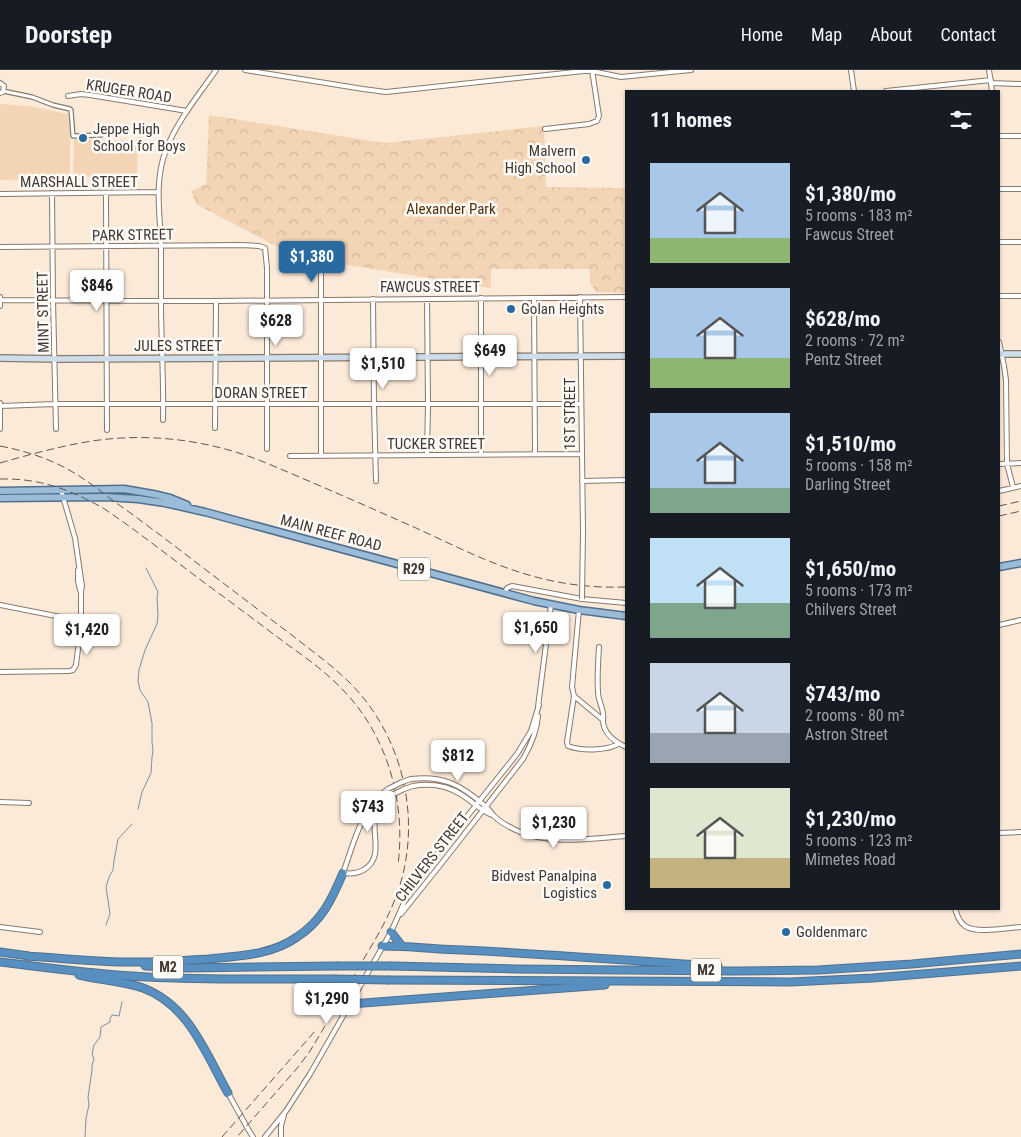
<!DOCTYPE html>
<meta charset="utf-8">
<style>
body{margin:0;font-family:"Roboto Condensed",sans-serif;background:#20242c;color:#f1f3f6;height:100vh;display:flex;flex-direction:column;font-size:19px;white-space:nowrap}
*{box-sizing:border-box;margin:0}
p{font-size:16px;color:#9ea1a6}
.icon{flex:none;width:28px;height:28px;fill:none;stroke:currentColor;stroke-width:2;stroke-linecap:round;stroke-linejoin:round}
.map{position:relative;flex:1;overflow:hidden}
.drawer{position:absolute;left:625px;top:20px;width:375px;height:820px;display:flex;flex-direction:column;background:#171b24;border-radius:0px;box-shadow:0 1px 4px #0004}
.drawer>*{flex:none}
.price{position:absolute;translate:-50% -42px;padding:0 11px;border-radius:5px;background:#fff;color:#222;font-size:16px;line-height:32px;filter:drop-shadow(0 1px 2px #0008)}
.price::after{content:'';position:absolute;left:50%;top:30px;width:15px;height:11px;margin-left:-8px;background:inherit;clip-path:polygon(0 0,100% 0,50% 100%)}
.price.selected{background:#296ba1;color:#fff}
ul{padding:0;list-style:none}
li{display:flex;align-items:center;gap:15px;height:125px;padding:0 25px}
li span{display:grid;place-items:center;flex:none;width:140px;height:100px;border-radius:0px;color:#555}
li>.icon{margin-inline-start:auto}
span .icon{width:60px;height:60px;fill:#fffc;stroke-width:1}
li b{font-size:21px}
h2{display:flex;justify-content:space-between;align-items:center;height:60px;padding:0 25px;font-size:21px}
header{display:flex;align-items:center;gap:30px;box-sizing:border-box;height:70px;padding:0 25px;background:#171b24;border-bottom:1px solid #363941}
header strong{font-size:24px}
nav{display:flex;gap:28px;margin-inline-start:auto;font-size:18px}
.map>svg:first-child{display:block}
.forest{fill:url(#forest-crowns)}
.pitch{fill:#f3d4b4}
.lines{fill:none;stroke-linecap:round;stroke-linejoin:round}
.stream{stroke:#798fa2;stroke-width:1}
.pedestrian-casing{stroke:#887969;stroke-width:5.5}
.minor-casing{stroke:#887969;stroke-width:6}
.secondary-casing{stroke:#887969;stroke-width:8}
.primary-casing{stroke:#4f718e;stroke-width:9}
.motorway-casing{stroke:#4f718e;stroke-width:9}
.pedestrian{stroke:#fff;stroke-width:3}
.minor{stroke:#fff;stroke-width:4}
.secondary{stroke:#cdddec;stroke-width:5.5}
.primary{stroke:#9abcd9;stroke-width:6}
.motorway{stroke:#578fc0;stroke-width:7}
.rail{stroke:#60574f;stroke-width:1;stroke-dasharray:8 4;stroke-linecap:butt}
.minor-bridge-casing{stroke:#887969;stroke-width:6;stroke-linecap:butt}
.motorway-bridge-casing{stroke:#4f718e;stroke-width:9;stroke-linecap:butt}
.minor-bridge{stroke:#fff;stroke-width:4}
.motorway-bridge{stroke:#578fc0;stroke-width:7}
.poi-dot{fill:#296ba1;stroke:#fefaf6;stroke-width:2}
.labels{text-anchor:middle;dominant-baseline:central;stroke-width:5;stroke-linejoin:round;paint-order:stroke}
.shield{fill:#fefaf6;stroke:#79736d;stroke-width:1}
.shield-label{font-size:14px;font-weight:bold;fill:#403932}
.street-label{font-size:15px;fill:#403932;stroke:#fefaf6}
.poi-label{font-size:15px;fill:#403932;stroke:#fefaf6;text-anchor:start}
.park-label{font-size:15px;fill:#503007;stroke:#fefaf6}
</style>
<header>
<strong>Doorstep</strong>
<nav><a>Home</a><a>Map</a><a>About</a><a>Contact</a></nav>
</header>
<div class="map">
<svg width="1021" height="1067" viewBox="0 0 1021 1067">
<defs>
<pattern id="forest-crowns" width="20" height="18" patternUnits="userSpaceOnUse" patternTransform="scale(1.25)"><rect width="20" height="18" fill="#f3d4b4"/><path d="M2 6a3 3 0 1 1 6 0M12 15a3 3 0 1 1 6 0" fill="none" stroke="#d1b79b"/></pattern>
</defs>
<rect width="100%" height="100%" fill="#fcead9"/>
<path class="forest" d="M209,45L385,73L544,56L546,117L626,118V223L596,222L590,213V199H491V218L317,190L318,183L280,178L196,134L191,121L206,114Z"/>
<path class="pitch" d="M0,34L28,36L68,44L70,67V108L0,110Z
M74,69L138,71L137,108L73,106Z"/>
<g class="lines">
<path class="stream" d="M138,739L142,722L151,703L152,687L153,681L152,672V653L148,632L140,620L138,611L139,600L145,580L157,554L158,545L157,528L158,522L146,498
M106,855L110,844L106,817L109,807L113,800L114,791L118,769L132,754
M85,1067L86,1048L89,1035L88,1027L92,1000V995L94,989L92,984L94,975L100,967L101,957L110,952V949L112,945L119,946L122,932"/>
<defs>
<path id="pedestrian" d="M3,21L32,27L53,35L70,39L71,40L73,66L101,65"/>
<path id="minor" d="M245,0L363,19L386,22L584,1H592L621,7L691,0
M851,0L854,21
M989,0L992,21
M0,13L4,16L3,22L0,23
M991,13L1021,14
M886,21L991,10
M68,26L81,24L90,25L187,41
M545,59L589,54L597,51L599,46L592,0
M999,66H1021
M999,119H1021
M52,123L53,230L56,359
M106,123L107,360
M0,124L158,122
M999,172H1021
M0,177L241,175L259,176L265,178L267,198V379
M321,197V386
M999,226H1021
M0,227V236
M580,227L583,461
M481,228V385
M534,228L535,384
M373,229L374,335L376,411
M427,229L428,335L427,385
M0,230L216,231L626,227
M999,272L1004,296L1006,310L1007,394L1013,417
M0,333V359
M0,336L55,334H581
M163,350C164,310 161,271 161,232C161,213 161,194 161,175C160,143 154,111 166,80C177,51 198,26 216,0
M215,358L216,231
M290,386L582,384
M999,394L1021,393
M582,411L626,410
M999,421L1021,416
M78,500V511L80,520
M505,523L507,518L512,516L582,529L626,533
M0,535L81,551
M579,540L572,617L574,626L603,650C603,663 615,672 626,677
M999,555L1021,550
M599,577C598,592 597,607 598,622C598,632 605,640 603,650
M0,602L69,601L73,600L76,595L79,571L81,551V522L82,516L75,468L61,420
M574,626L567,672L568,676C581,681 606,681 618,674
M538,637L551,535
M411,709C443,705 461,715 484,735C488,738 491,742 494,746C501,753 511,758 520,762C551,775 594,768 626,766
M413,716C430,713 447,715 462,725C473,732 480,740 492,745
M388,719C361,738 354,773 343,803C351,804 358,804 365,799C383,787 372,765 375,748C377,739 383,732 390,726
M0,732L29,733
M999,763L1021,762
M955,839C957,845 959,852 965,856C977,864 1007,858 1021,857
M401,844L441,794L523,689C531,675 537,662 538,646
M0,857L40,862
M228,1023L248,1059L253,1067
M265,1067L286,1041L310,1004L391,862L407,826L433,789L517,684L531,661L539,635
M281,1067V1056L284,1045"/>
<path id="secondary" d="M999,284H1021
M0,288L58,289L626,286"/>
<path id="primary" d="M0,421L124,419L153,424L170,428L187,435
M0,428L105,427L138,429L165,433L205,442L534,531L579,540L626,546
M999,497L1021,493"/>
<path id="motorway" d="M391,862L402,876
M382,876C409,876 435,879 462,880C548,884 633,891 718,896
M0,882L29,886
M26,886C64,888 103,893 141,892C164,892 187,890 209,889C239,886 272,885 297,867C322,851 332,829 343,803
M0,892C49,898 98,905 147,907C209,910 272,909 334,909
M145,896L187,898L336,896
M391,896L516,899L734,901L818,900L912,894L1021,884
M79,905C100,910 123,911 143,918C189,935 206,984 228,1023
M389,910L790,912L873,908L1021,896
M350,934L605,915"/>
</defs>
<use href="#pedestrian" class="pedestrian-casing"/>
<use href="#minor" class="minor-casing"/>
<use href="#secondary" class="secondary-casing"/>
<use href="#primary" class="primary-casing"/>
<use href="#motorway" class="motorway-casing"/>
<use href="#pedestrian" class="pedestrian"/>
<use href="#minor" class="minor"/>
<use href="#secondary" class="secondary"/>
<use href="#primary" class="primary"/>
<use href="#motorway" class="motorway"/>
<path class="rail" d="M0,376C32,382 62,393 88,412C98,418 106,426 115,432C146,454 176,477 206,500C235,522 264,544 293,566C312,581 333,596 351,614C404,668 423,752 397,824C388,849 374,872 360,895C344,924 327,953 310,981L299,996L237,1067
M0,393C28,385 57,377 86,372C144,362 204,369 259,390C312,412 364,435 416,458C455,476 494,496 536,507C565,515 596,518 626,517
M0,409C39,408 69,419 103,438C146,467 186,500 228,530C248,545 268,560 288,575C308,589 327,603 344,621C388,667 406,733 398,795
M999,436L1021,431
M999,446L1021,441
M222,1067L316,960"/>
<defs>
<path id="minor-bridge" d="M582,529L583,461
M388,719L402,712L411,709
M390,726L404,719L413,716"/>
<path id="motorway-bridge" d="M336,896H391
M334,909L389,910"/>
</defs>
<use href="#minor-bridge" class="minor-bridge-casing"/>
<use href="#motorway-bridge" class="motorway-bridge-casing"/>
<use href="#minor-bridge" class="minor-bridge"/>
<use href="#motorway-bridge" class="motorway-bridge"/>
</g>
<g class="poi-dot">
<circle cx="83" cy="68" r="5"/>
<circle cx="586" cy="90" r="5"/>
<circle cx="511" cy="239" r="5"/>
<circle cx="607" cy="815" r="5"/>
<circle cx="786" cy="862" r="5"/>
</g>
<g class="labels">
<g class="shield">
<rect x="398" y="487.5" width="32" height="23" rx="4"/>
<rect x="153" y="885.5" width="30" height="23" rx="4"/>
<rect x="691" y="888.5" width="30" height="23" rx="4"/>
</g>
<g class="shield-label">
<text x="414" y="499">R29</text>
<text x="168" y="897">M2</text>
<text x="706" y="900">M2</text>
</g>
<g class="street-label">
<text transform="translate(129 21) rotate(9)">KRUGER ROAD</text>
<text x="79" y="112">MARSHALL STREET</text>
<text transform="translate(133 165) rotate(-1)">PARK STREET</text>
<text x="430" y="217">FAWCUS STREET</text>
<text transform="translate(43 242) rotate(-91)">MINT STREET</text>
<text x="178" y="276">JULES STREET</text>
<text x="261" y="323">DORAN STREET</text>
<text transform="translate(570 344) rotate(-90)">1ST STREET</text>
<text x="436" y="374">TUCKER STREET</text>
<text transform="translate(331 463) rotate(15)">MAIN REEF ROAD</text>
<text transform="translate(432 787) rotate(-52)">CHILVERS STREET</text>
</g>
<g class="poi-label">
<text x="93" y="59">Jeppe High<tspan x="93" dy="17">School for Boys</tspan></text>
<text x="576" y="81" text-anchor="end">Malvern<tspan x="576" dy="17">High School</tspan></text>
<text x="521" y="239">Golan Heights</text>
<text x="597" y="806" text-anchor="end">Bidvest Panalpina<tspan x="597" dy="17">Logistics</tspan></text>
<text x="796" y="862">Goldenmarc</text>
</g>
<g class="park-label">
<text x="451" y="139">Alexander Park</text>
</g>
</g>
</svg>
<b class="price selected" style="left:312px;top:213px">$1,380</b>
<b class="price" style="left:97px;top:242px">$846</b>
<b class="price" style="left:276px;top:277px">$628</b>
<b class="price" style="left:490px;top:307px">$649</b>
<b class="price" style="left:383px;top:320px">$1,510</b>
<b class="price" style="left:536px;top:584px">$1,650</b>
<b class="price" style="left:87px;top:586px">$1,420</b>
<b class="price" style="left:458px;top:712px">$812</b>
<b class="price" style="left:368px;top:763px">$743</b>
<b class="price" style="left:554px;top:779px">$1,230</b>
<b class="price" style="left:327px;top:955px">$1,290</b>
<section class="drawer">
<h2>11 homes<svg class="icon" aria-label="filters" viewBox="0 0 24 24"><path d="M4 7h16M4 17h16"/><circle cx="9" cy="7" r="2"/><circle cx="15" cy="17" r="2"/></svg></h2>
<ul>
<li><span style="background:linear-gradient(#a9c7e8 75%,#8fb573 0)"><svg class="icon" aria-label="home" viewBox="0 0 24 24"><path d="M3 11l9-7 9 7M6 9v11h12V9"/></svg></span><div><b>$1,380/mo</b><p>5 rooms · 183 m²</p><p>Fawcus Street</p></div></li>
<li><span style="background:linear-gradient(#a9c7e8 70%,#8fb573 0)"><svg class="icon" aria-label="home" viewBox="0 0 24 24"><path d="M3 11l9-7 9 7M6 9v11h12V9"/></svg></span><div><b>$628/mo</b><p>2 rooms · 72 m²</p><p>Pentz Street</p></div></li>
<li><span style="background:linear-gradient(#a9c7e8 75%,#7fa58c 0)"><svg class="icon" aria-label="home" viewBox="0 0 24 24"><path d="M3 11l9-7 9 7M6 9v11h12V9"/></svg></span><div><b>$1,510/mo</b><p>5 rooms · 158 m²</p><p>Darling Street</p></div></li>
<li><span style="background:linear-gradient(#bfe0f5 65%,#7fa58c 0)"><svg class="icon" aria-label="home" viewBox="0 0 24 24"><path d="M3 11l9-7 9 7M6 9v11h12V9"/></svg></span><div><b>$1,650/mo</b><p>5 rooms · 173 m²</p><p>Chilvers Street</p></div></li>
<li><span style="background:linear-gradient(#c9d6e8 70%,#9aa5b1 0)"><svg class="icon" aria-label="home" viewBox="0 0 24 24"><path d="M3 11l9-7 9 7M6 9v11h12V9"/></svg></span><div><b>$743/mo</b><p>2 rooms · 80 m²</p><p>Astron Street</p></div></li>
<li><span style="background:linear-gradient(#dfe7d0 70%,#c2b280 0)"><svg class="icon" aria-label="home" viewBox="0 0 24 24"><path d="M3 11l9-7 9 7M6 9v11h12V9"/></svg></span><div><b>$1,230/mo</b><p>5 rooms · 123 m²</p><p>Mimetes Road</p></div></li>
</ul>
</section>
</div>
